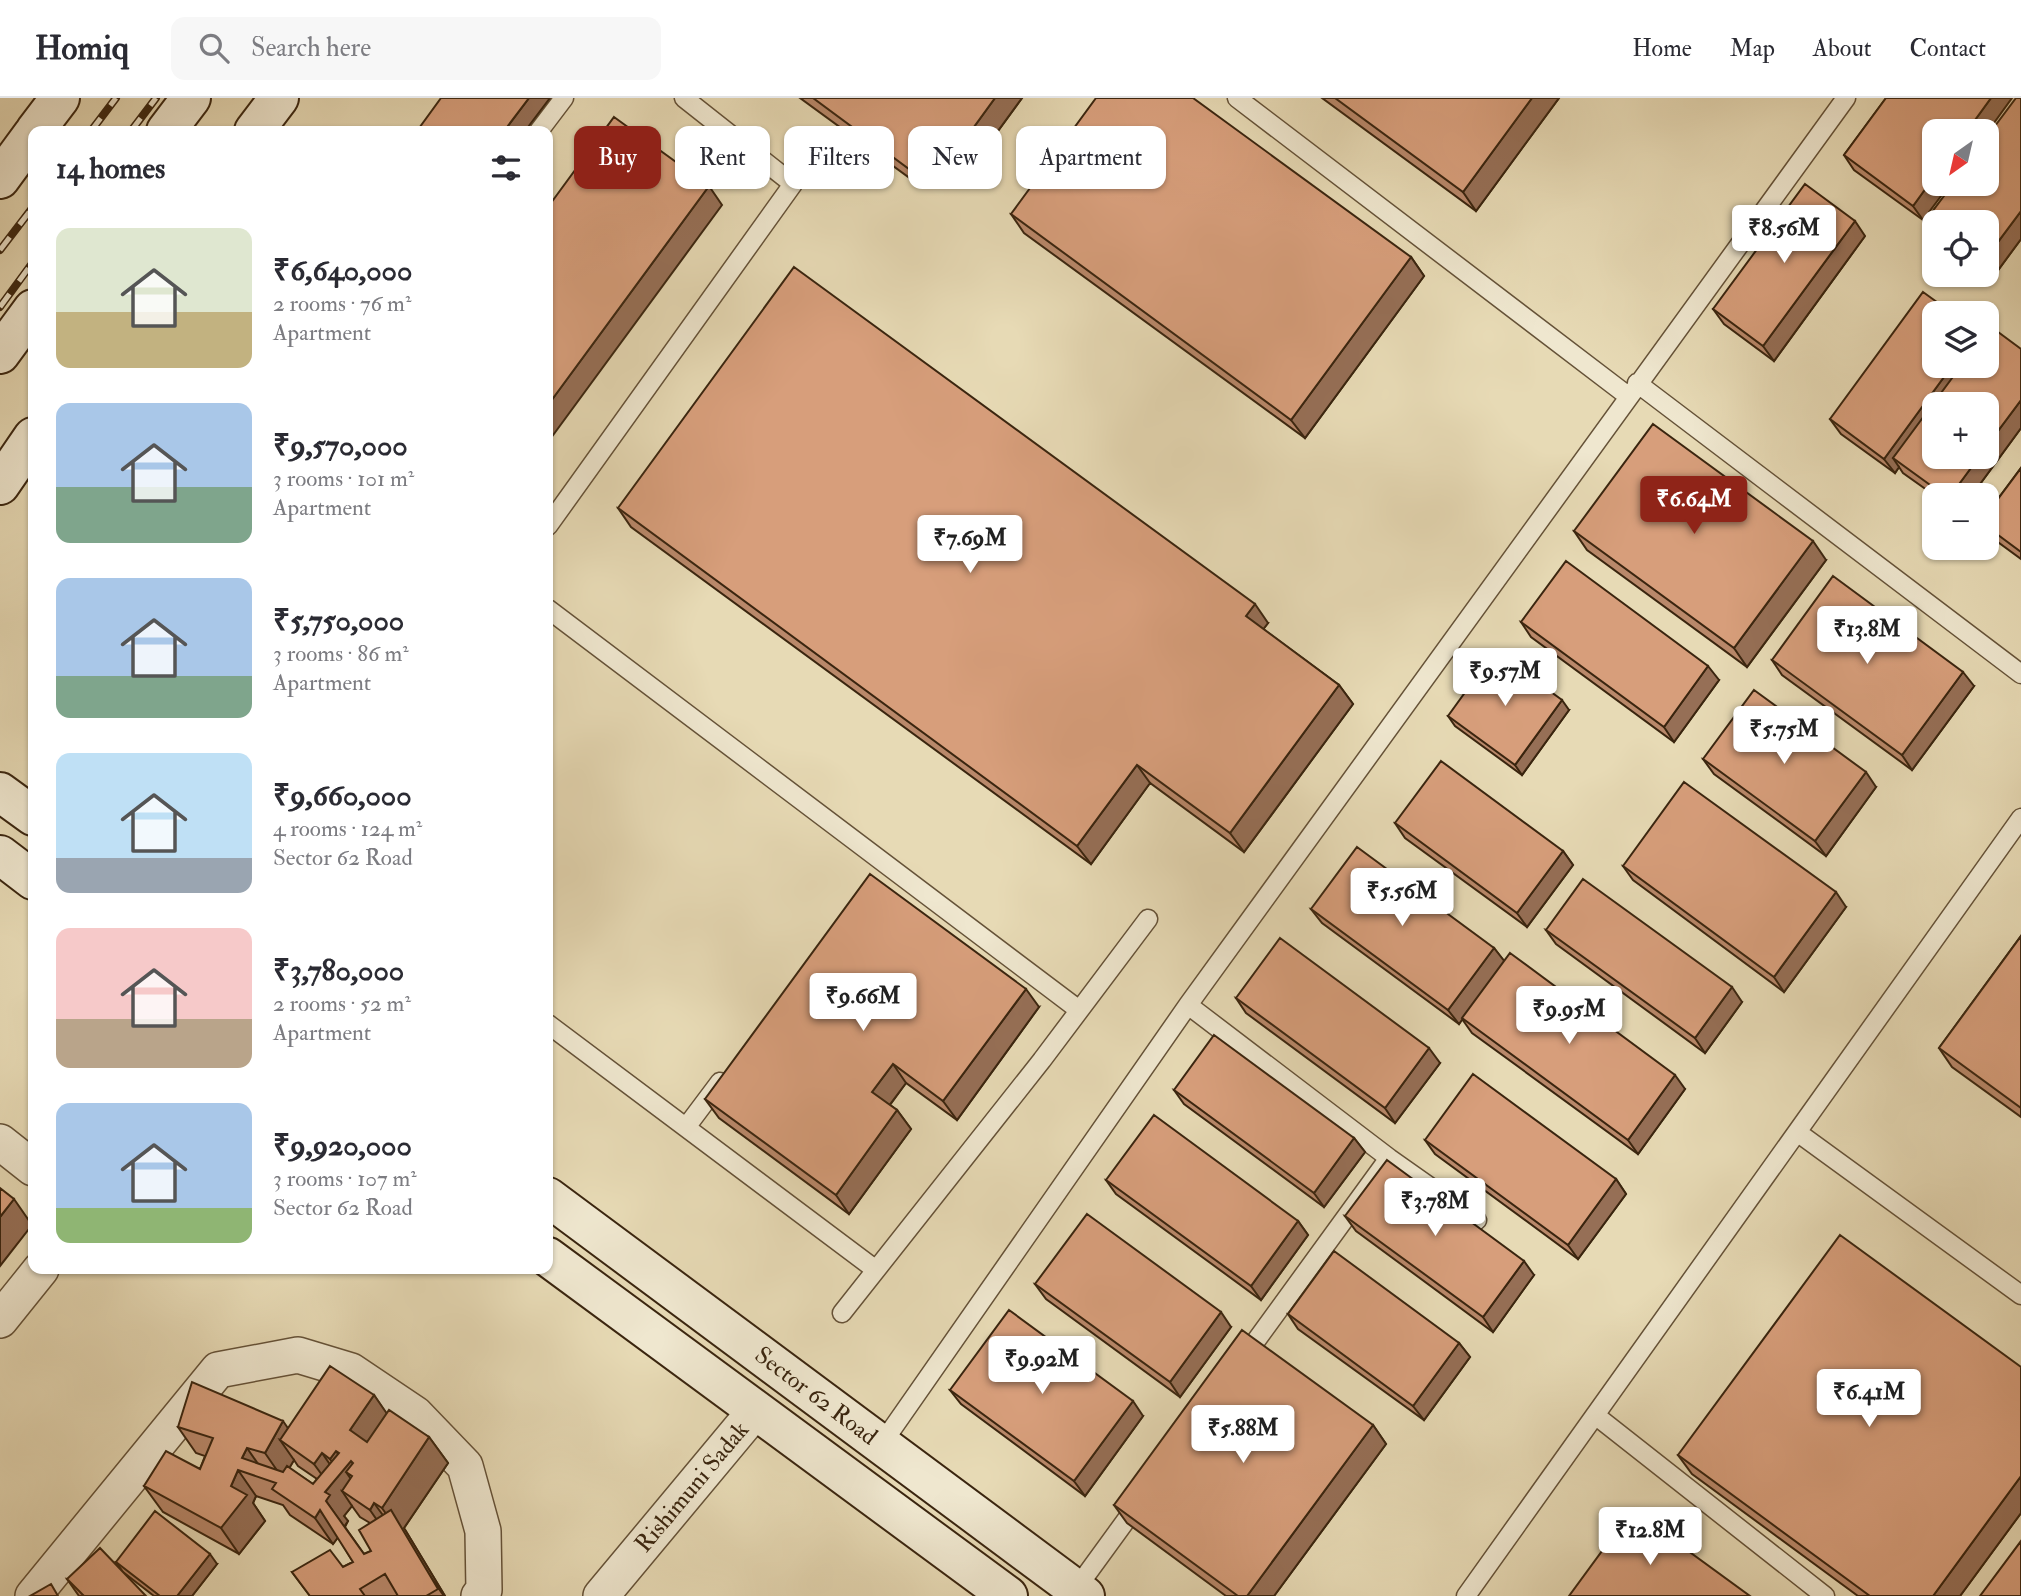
<!DOCTYPE html>
<meta charset="utf-8">
<style>
body{margin:0;font-family:"IM FELL Double Pica",serif;background:#f7f7f7;color:#2b2b33;height:100vh;display:flex;flex-direction:column;font-size:26px;white-space:nowrap}
*{box-sizing:border-box;margin:0}
p{font-size:23px;color:#7c7c81}
.icon{flex:none;width:38px;height:38px;fill:none;stroke:currentColor;stroke-width:2;stroke-linecap:round;stroke-linejoin:round}
.map{position:relative;flex:1;overflow:hidden}
.panel{position:absolute;left:28px;top:28px;width:525px;height:1148px;display:flex;flex-direction:column;background:#fff;border-radius:14px;box-shadow:0 2px 5px #0004}
.panel>*{flex:none}
.banner{position:absolute;left:574px;top:28px;width:665px;height:63px;display:flex;gap:14px}
.needle{width:46px;rotate:214deg}
.buttons{position:absolute;left:1922px;top:21px;display:grid;gap:14px}
.buttons a{display:grid;place-items:center;width:77px;height:77px;border-radius:14px;background:#fff;box-shadow:0 2px 5px #0004;font-size:35px}
.price{position:absolute;translate:-50% -60px;padding:0 16px;border-radius:7px;background:#fff;color:#222;font-size:23px;line-height:46px;filter:drop-shadow(0 2px 4px #0008)}
.price::after{content:'';position:absolute;left:50%;top:42px;width:21px;height:16px;margin-left:-10px;background:inherit;clip-path:polygon(0 0,100% 0,50% 100%)}
.price.active{background:#8f2418;color:#fff}
ul{padding:0;list-style:none}
li{display:flex;align-items:center;gap:21px;height:175px;padding:0 28px}
li span{display:grid;place-items:center;flex:none;width:196px;height:140px;border-radius:14px;color:#555}
li>.icon{margin-inline-start:auto}
span .icon{width:84px;height:84px;fill:#fffc;stroke-width:1}
li b{font-size:30px}
h2{display:flex;justify-content:space-between;align-items:center;height:84px;padding:0 28px;font-size:30px}
.pill{padding:0 24px;border-radius:14px;background:#fff;box-shadow:0 2px 5px #0004;font-size:24px;line-height:63px}
.pill.active{background:#8f2418;color:#fff}
header{display:flex;align-items:center;gap:42px;box-sizing:border-box;height:98px;padding:0 35px;background:#fff;border-bottom:2px solid #e1e1e2}
header strong{font-size:33px}
nav{display:flex;gap:38px;margin-inline-start:auto;font-size:24px}
.search{width:490px;height:63px;background:#f7f7f7;display:flex;align-items:center;gap:18px;box-sizing:border-box;padding:0 24px;border-radius:14px;color:#7c7c81;font-size:26px}
.map>svg:first-child{display:block}
.lines{fill:none;stroke-linecap:round;stroke-linejoin:round}
.lane-casing{stroke:#655238;stroke-width:21}
.street-casing{stroke:#655238;stroke-width:38}
.secondary-casing{stroke:#3a250f;stroke-width:42}
.lane{stroke:#efe7cf;stroke-width:18}
.street{stroke:#efe7cf;stroke-width:35}
.secondary{stroke:#efe7cf;stroke-width:38}
.rail-casing{stroke:#3a250f;stroke-width:8}
.rail{stroke:#efe7cf;stroke-width:5;stroke-dasharray:16;stroke-linecap:butt}
.wall{fill:#b9886a;stroke:#3a250f;stroke-width:2;fill-rule:evenodd}
.shaded-wall{fill:#966f56;stroke:#3a250f;stroke-width:2}
.building{fill:#d79e7b;stroke:#3a250f;stroke-width:2}
.labels{text-anchor:middle;dominant-baseline:central;stroke-width:7;stroke-linejoin:round;paint-order:stroke}
.street-label{font-size:24px;fill:#3a250f;stroke:#efe7cf}
</style>
<header>
<strong>Homiq</strong>
<div class="search"><svg class="icon" aria-label="search" viewBox="0 0 24 24"><circle cx="10" cy="10" r="6"/><path d="M15 15l6 6"/></svg>Search here</div>
<nav><a>Home</a><a>Map</a><a>About</a><a>Contact</a></nav>
</header>
<div class="map">
<svg width="2021" height="1498" viewBox="0 0 2021 1498">
<rect width="100%" height="100%" fill="#e7dab5"/>
<filter id="stains"><feTurbulence type="fractalNoise" baseFrequency=".00286" numOctaves="4"/><feColorMatrix values="0 0 0 0 .2 0 0 0 0 .09 0 0 0 0 .02 0 0 0 .5 -.17"/></filter>
<radialGradient id="worn" r=".72"><stop offset=".6" stop-color="#630" stop-opacity="0"/><stop offset="1" stop-color="#630" stop-opacity=".3"/></radialGradient>
<g class="lines">
<defs>
<path id="lane" d="M1237,0L1628,298
M539,33L564,0
M1637,285L2021,576
M548,428L793,86L684,0
M548,511L1079,912
M1188,907L1389,1060L1242,1262
M548,926L876,1172
M687,1028L720,984
M1797,1034L2021,1197
M1389,1060L1477,1122
M842,1215L1042,962L1148,821
M1595,1317L1825,1498
M881,1347L1188,907L1846,0
M1076,1491L1140,1403
M1466,1498L2021,720"/>
<path id="street" d="M0,1044L33,1070
M0,1222L41,1171
M33,1498L218,1272L298,1257L351,1273L415,1316L465,1368L483,1433L484,1492L479,1498
M601,1498L756,1312"/>
<path id="secondary" d="M35,33L60,0
M166,33L191,0
M254,33L279,0
M0,81L33,36
M0,256L33,211
M0,387L33,339
M0,694L33,718
M0,757L33,782
M548,1099L1085,1498
M548,1159L1008,1498"/>
</defs>
<use href="#lane" class="lane-casing"/>
<use href="#street" class="street-casing"/>
<use href="#secondary" class="secondary-casing"/>
<use href="#lane" class="lane"/>
<use href="#street" class="street"/>
<use href="#secondary" class="secondary"/>
<defs>
<path id="rail" d="M91,33L116,0
M131,33L156,0
M0,152L33,109
M0,209L33,164"/>
</defs>
<use href="#rail" class="rail-casing"/>
<use href="#rail" class="rail"/>
</g>
<path class="wall" d="M800,0H1022L960,85L938,68L922,89Z
M1322,0H1559L1476,113Z
M1886,0L1923,122L1854,72L1844,57Z
M2021,0V141L1996,175L1986,167V124H1934L1929,118Z
M1011,116L1411,159L1424,178L1305,340L1024,135Z
M1865,138L1774,263L1724,226L1713,211Z
M2021,251V330L1972,397H1934L1903,375L1899,369L1895,375L1841,336L1830,321L1934,268Z
M2021,370V461L1991,439L1986,432V417Z
M618,410L1268,525L1263,531L1339,587L1353,606L1244,754L1150,685L1091,766L631,429Z
M1574,433L1826,462L1747,569L1587,452Z
M1521,524L1719,582L1674,644L1531,539Z
M1772,562L1974,588L1912,672L1782,577Z
M1569,612L1522,677L1455,628L1448,618Z
M1703,661L1876,689L1826,758L1714,676Z
M1395,725L1563,753L1573,767L1527,829L1405,740Z
M1623,768L1846,809L1784,894L1633,782Z
M1311,811L1494,850L1504,863L1685,991L1638,1056L1472,935L1462,921L1459,926L1322,825Z
M1546,832L1742,904L1705,955L1556,846Z
M2021,838V1019L1952,969L1939,950Z
M1236,900L1440,965L1395,1025L1246,915Z
M1039,909L957,1022L906,985L890,1007L897,1012L911,1031L849,1116L719,1020L705,1001Z
M1174,992L1354,1040L1365,1054L1324,1109L1184,1006Z
M1425,1042L1616,1081L1626,1096L1578,1161L1435,1056Z
M1106,1082L1298,1123L1308,1137L1261,1202L1116,1096Z
M1345,1118L1534,1177L1493,1234L1356,1133Z
M1035,1186L1231,1229L1180,1299L1046,1201Z
M1288,1216L1459,1245L1470,1259L1424,1322L1298,1231Z
M2021,1269V1415L1960,1498H1858L1692,1376L1678,1357Z
M950,1292L1143,1318L1085,1398L961,1306Z
M374,1297L386,1315L429,1339L448,1365L404,1430L445,1498H310L292,1474L343,1469L353,1464L338,1439L333,1446L290,1417L283,1407L256,1398L253,1405L265,1423L239,1456L163,1414L144,1388L200,1371L205,1358L196,1355L178,1329L288,1330ZM294,1362L298,1368L317,1381L313,1386L289,1370ZM352,1408L360,1419L370,1425L371,1453L364,1456L345,1429L348,1423L344,1418Z
M1373,1327L1386,1346L1274,1498H1226L1127,1425L1114,1407Z
M116,1464L217,1466L192,1498H154L123,1474Z
M67,1481L146,1498H79Z"/>
<path class="shaded-wall" d="M529,0H550L525,33H504Z
M995,0H1022L960,85L947,66Z
M1532,0H1559L1476,113L1463,94Z
M1991,0H2012L1986,36V33H1967Z
M925,49L938,68L922,89L909,71Z
M1934,79V86H1950L1923,122L1913,108Z
M709,88L722,107L548,344V307Z
M2021,113V141L1996,175L1986,160Z
M1855,123L1865,138L1774,263L1763,248Z
M1411,159L1424,178L1305,340L1291,322Z
M1952,268H1973L1893,360L1899,369L1895,375L1884,361Z
M2021,302V330L1972,397H1951L1979,359H1986V349Z
M1813,443L1826,462L1747,569L1734,550Z
M1255,506L1268,525L1259,537L1246,518Z
M1708,568L1719,582L1674,644L1664,629Z
M1963,574L1974,588L1912,672L1902,657Z
M1339,587L1353,606L1244,754L1230,735Z
M1562,602L1569,612L1522,677L1515,667Z
M1137,667L1150,685L1091,766L1077,748Z
M1866,674L1876,689L1826,758L1815,743Z
M1563,753L1573,767L1527,829L1517,815Z
M1836,794L1846,809L1784,894L1774,879Z
M1494,850L1505,864L1459,926L1448,912Z
M1732,889L1742,904L1705,955L1695,940Z
M1026,891L1039,909L957,1022L943,1003Z
M1429,950L1440,965L1395,1025L1385,1010Z
M893,966L906,985L885,1013L872,994Z
M1675,977L1685,991L1638,1056L1628,1042Z
M897,1012L911,1031L849,1116L836,1097Z
M1354,1040L1365,1054L1324,1109L1314,1095Z
M1616,1081L1626,1096L1578,1161L1568,1147Z
M14,1101L32,1127L0,1168V1119Z
M1298,1123L1308,1137L1261,1202L1251,1188Z
M1524,1163L1534,1177L1493,1234L1483,1219Z
M1221,1214L1231,1229L1180,1299L1170,1284Z
M1459,1245L1470,1259L1424,1322L1413,1308Z
M374,1297L392,1323L368,1358L350,1332Z
M1133,1303L1143,1318L1085,1398L1074,1383Z
M283,1323L301,1349L280,1342L294,1362L283,1381L265,1355Z
M1373,1327L1386,1346L1274,1498H1247Z
M429,1339L448,1365L404,1430L445,1498H444L382,1410Z
M247,1350L265,1376L242,1360Z
M336,1353L346,1368L351,1363L369,1389L346,1374L362,1397L342,1393L352,1408L344,1418L348,1423L344,1429L326,1403L325,1394L330,1388L314,1366L322,1355L338,1378L340,1375L330,1361Z
M238,1372L256,1398L253,1405L265,1423L239,1456L221,1430L231,1388Z
M2021,1378V1415L1960,1498H1933Z
M374,1405L393,1431L388,1438L370,1412Z
M320,1412L339,1438L333,1446L315,1420Z
M210,1456L217,1466L192,1498H177Z"/>
<path class="building" d="M441,0H529L504,33H417Z
M813,0H995L947,66L925,49L909,71Z
M1096,0H1193L1411,159L1291,322L1011,116Z
M1335,0H1532L1463,94Z
M1886,0H1991L1967,33H1934V79L1913,108L1844,57Z
M2016,0H2021V113L1986,160V124H1938L1929,118L1953,86H1986V40Z
M614,19L709,88L548,307V109Z
M1805,86L1855,123L1763,248L1713,211Z
M794,169L1255,506L1246,518L1339,587L1230,735L1137,667L1077,748L618,410Z
M1923,194L1952,215H1934V268H1952L1884,361L1830,321Z
M1990,228L2021,251V302L1986,349V306H1934V359H1979L1951,397H1944L1893,360L1961,268H1986V234Z
M1653,326L1813,443L1734,550L1574,433Z
M2021,370V454L1986,428V417Z
M1566,463L1708,568L1664,629L1521,524Z
M1833,478L1963,574L1902,657L1772,562Z
M1495,553L1562,602L1515,667L1448,618Z
M1754,592L1866,674L1815,743L1703,661Z
M1441,663L1563,753L1517,815L1395,725Z
M1684,684L1836,794L1774,879L1623,768Z
M1357,749L1494,850L1448,912L1311,811Z
M870,776L1026,891L943,1003L893,966L872,994L897,1012L836,1097L705,1001Z
M1583,781L1732,889L1695,940L1546,832Z
M2021,838V1010L1939,950Z
M1280,840L1429,950L1385,1010L1236,900Z
M1510,855L1675,977L1628,1042L1462,920Z
M1214,937L1354,1040L1314,1095L1174,992Z
M1473,976L1616,1081L1568,1147L1425,1042Z
M1154,1017L1298,1123L1251,1188L1106,1082Z
M1387,1062L1524,1163L1483,1219L1345,1118Z
M0,1090L14,1101L0,1119Z
M1087,1116L1221,1214L1170,1284L1035,1186Z
M1840,1137L2021,1269V1378L1933,1498H1870L1678,1357Z
M1334,1153L1459,1245L1413,1308L1288,1216Z
M1009,1212L1133,1303L1074,1383L950,1292Z
M1242,1232L1373,1327L1247,1498H1238L1114,1407Z
M330,1268L374,1297L350,1332L367,1344L389,1312L429,1339L382,1410L374,1405L370,1412L342,1393L352,1378L346,1374L353,1365L351,1363L325,1394L330,1397L326,1403L364,1456L371,1453L359,1432L391,1412L438,1491L426,1498H398L385,1476L360,1491L365,1498H310L292,1474L330,1452L343,1469L353,1464L320,1412L315,1420L272,1391L276,1385L238,1372L231,1388L247,1397L221,1430L144,1388L166,1353L200,1371L213,1340L178,1329L192,1284L283,1323L265,1355L247,1350L242,1360L283,1374L287,1368L313,1386L339,1355L336,1353L330,1361L322,1355L314,1366L280,1342Z
M1632,1412L1750,1498H1569Z
M155,1413L210,1456L177,1498H160L116,1464Z
M2021,1443V1498H1980Z
M100,1450L146,1498H84L67,1481Z
M51,1486L58,1498H30Z"/>
<g class="labels">
<g class="street-label">
<text transform="translate(816 1298) rotate(37)">Sector 62 Road</text>
<text transform="translate(692 1389) rotate(-50)">Rishimuni Sadak</text>
</g>
</g>
<rect width="100%" height="100%" filter="url(#stains)"/>
<rect width="100%" height="100%" fill="url(#worn)"/>
</svg>
<div class="buttons">
<a><svg class="needle" viewBox="-14 -14 28 28"><path d="M0-13l5 13h-10z" fill="#e53935"/><path d="M0 13l5-13h-10z" fill="#7c7c81"/></svg></a>
<a><svg class="icon" aria-label="locate" viewBox="0 0 24 24"><circle cx="12" cy="12" r="6"/><path d="M12 2v4M12 18v4M2 12h4M18 12h4"/></svg></a>
<a><svg class="icon" aria-label="layers" viewBox="0 0 24 24"><path d="M12 4l9 5-9 5-9-5zM3 14l9 5 9-5"/></svg></a>
<a>+</a>
<a>−</a>
</div>
<b class="price" style="left:1784px;top:167px">₹8.56M</b>
<b class="price active" style="left:1694px;top:438px">₹6.64M</b>
<b class="price" style="left:970px;top:477px">₹7.69M</b>
<b class="price" style="left:1867px;top:568px">₹13.8M</b>
<b class="price" style="left:1505px;top:610px">₹9.57M</b>
<b class="price" style="left:1784px;top:668px">₹5.75M</b>
<b class="price" style="left:1402px;top:830px">₹5.56M</b>
<b class="price" style="left:863px;top:935px">₹9.66M</b>
<b class="price" style="left:1569px;top:948px">₹9.95M</b>
<b class="price" style="left:1435px;top:1140px">₹3.78M</b>
<b class="price" style="left:1042px;top:1298px">₹9.92M</b>
<b class="price" style="left:1869px;top:1331px">₹6.41M</b>
<b class="price" style="left:1243px;top:1367px">₹5.88M</b>
<b class="price" style="left:1650px;top:1469px">₹12.8M</b>
<div class="banner">
<a class="pill active">Buy</a>
<a class="pill">Rent</a>
<a class="pill">Filters</a>
<a class="pill">New</a>
<a class="pill">Apartment</a>
</div>
<section class="panel">
<h2>14 homes<svg class="icon" aria-label="filters" viewBox="0 0 24 24"><path d="M4 7h16M4 17h16"/><circle cx="9" cy="7" r="2"/><circle cx="15" cy="17" r="2"/></svg></h2>
<ul>
<li><span style="background:linear-gradient(#dfe7d0 60%,#c2b280 0)"><svg class="icon" aria-label="home" viewBox="0 0 24 24"><path d="M3 11l9-7 9 7M6 9v11h12V9"/></svg></span><div><b>₹6,640,000</b><p>2 rooms · 76 m²</p><p>Apartment</p></div></li>
<li><span style="background:linear-gradient(#a9c7e8 60%,#7fa58c 0)"><svg class="icon" aria-label="home" viewBox="0 0 24 24"><path d="M3 11l9-7 9 7M6 9v11h12V9"/></svg></span><div><b>₹9,570,000</b><p>3 rooms · 101 m²</p><p>Apartment</p></div></li>
<li><span style="background:linear-gradient(#a9c7e8 70%,#7fa58c 0)"><svg class="icon" aria-label="home" viewBox="0 0 24 24"><path d="M3 11l9-7 9 7M6 9v11h12V9"/></svg></span><div><b>₹5,750,000</b><p>3 rooms · 86 m²</p><p>Apartment</p></div></li>
<li><span style="background:linear-gradient(#bfe0f5 75%,#9aa5b1 0)"><svg class="icon" aria-label="home" viewBox="0 0 24 24"><path d="M3 11l9-7 9 7M6 9v11h12V9"/></svg></span><div><b>₹9,660,000</b><p>4 rooms · 124 m²</p><p>Sector 62 Road</p></div></li>
<li><span style="background:linear-gradient(#f6c9c9 65%,#b9a48a 0)"><svg class="icon" aria-label="home" viewBox="0 0 24 24"><path d="M3 11l9-7 9 7M6 9v11h12V9"/></svg></span><div><b>₹3,780,000</b><p>2 rooms · 52 m²</p><p>Apartment</p></div></li>
<li><span style="background:linear-gradient(#a9c7e8 75%,#8fb573 0)"><svg class="icon" aria-label="home" viewBox="0 0 24 24"><path d="M3 11l9-7 9 7M6 9v11h12V9"/></svg></span><div><b>₹9,920,000</b><p>3 rooms · 107 m²</p><p>Sector 62 Road</p></div></li>
</ul>
</section>
</div>
